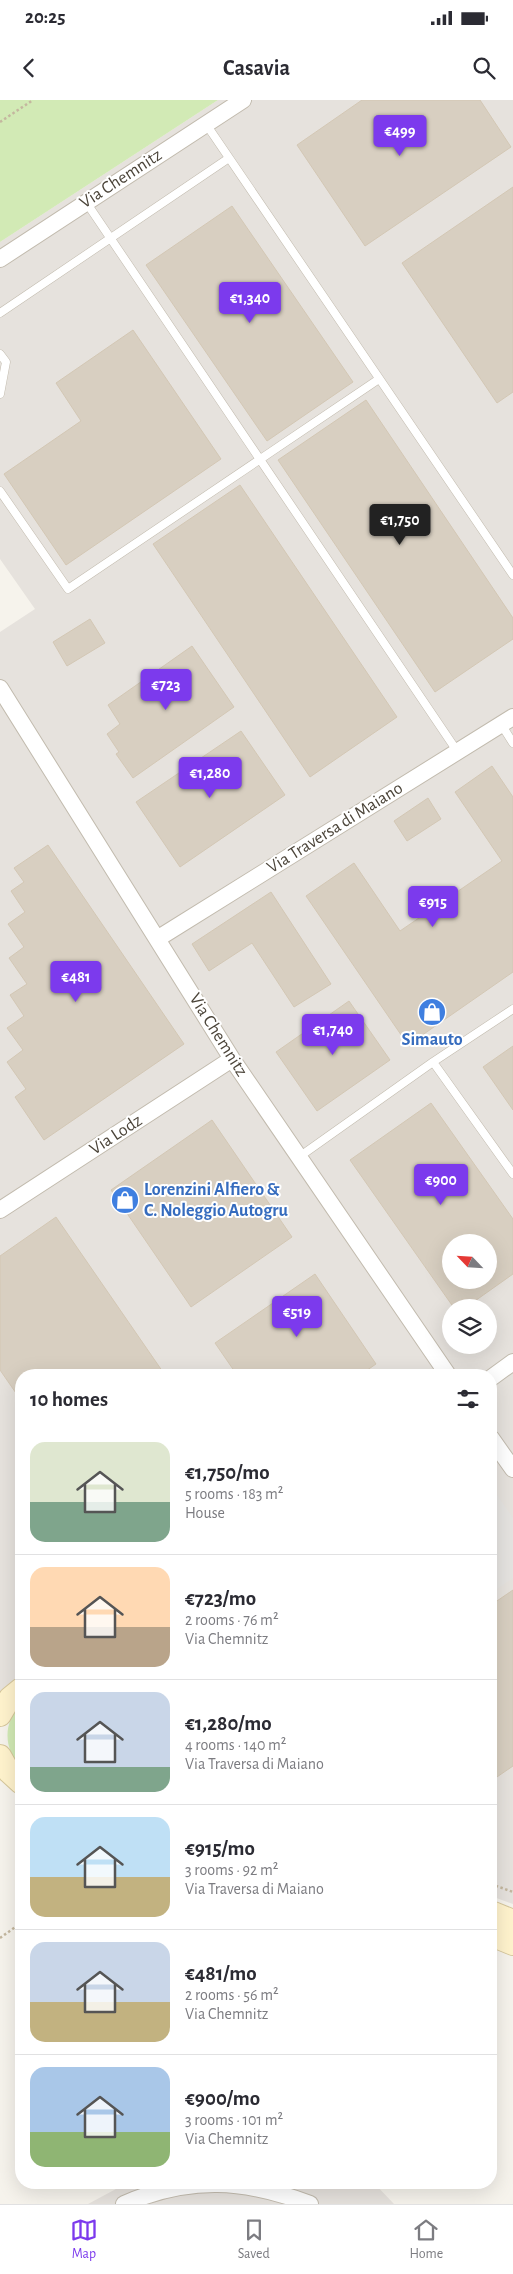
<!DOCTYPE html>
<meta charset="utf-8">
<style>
body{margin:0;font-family:"Alegreya Sans",sans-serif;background:#f7f7f7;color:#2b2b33;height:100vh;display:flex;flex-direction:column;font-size:19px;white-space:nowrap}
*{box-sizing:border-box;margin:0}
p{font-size:16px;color:#7c7c81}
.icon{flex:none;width:28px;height:28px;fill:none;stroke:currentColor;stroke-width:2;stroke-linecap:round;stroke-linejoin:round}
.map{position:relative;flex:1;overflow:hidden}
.details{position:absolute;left:15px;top:1269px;width:482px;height:820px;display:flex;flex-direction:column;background:#fff;border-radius:20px;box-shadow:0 5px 20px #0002}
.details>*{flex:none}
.needle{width:32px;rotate:295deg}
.controls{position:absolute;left:442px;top:1134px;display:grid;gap:10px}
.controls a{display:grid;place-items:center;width:55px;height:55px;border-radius:50%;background:#fff;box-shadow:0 5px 20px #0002;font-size:25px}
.price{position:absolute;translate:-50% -42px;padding:0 11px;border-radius:5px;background:#7c3aed;color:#fff;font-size:16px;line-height:32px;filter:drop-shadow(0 1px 2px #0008)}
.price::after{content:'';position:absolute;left:50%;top:30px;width:15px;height:11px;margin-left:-8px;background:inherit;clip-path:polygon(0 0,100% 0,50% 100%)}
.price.active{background:#222;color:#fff}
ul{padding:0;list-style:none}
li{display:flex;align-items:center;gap:15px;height:125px;padding:0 15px}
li+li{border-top:1px solid #e1e1e2}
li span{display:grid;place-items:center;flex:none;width:140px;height:100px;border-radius:15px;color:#555}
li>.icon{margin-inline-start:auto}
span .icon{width:60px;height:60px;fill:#fffc;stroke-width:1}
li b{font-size:21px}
h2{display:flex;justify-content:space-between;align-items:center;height:60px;padding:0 15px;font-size:21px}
.status{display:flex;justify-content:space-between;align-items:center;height:35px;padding:0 25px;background:#fff;direction:ltr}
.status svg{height:14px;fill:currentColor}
header{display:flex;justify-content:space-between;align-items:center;height:65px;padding:0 15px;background:#fff;font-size:22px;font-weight:600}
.tabs{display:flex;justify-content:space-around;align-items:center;height:70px;border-top:1px solid #e1e1e2;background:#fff;font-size:14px;color:#7c7c81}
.tabs a{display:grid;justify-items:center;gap:2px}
.tabs .active{color:#7c3aed}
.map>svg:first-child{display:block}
.industrial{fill:#e6e2dd;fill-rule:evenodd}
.green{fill:#d2eab5}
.parking{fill:#e5e3e0}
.building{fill:#d8cfc1;stroke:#d3c7b4;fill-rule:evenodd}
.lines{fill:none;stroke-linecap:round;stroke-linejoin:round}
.service-casing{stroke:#c2bbae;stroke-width:9}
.minor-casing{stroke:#c2bbae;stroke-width:18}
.secondary-casing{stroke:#d6c79b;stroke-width:24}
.path{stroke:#c4b79f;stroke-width:2.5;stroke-dasharray:2.5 2.5;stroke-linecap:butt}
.service{stroke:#fff;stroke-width:8}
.minor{stroke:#fff;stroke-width:16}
.secondary{stroke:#fff3cd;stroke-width:22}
.labels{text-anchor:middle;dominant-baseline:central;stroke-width:4;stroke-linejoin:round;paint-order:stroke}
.street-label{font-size:18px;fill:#4b4439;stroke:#fff}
.shop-label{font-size:18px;font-weight:bold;fill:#366cbe;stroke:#fff}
</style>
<div class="status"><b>20:25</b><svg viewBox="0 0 49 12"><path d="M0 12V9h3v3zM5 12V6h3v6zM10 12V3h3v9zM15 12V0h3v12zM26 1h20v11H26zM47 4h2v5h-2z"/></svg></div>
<header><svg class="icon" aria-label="back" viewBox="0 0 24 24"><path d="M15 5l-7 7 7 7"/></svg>Casavia<svg class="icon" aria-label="search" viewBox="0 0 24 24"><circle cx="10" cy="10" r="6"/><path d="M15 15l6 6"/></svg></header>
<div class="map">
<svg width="513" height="2104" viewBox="0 0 513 2104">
<rect width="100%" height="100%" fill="#f6f3ec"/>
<path class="industrial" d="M218,0H513V1804L491,1796V1275H21V1600L0,1596V532L35,509L0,459V142ZM451,1142H489V1180H451ZM451,1208H489V1245H451Z
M129,2082L374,2083L394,2104H88Z"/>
<path class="green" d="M0,0H218L0,142Z
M21,1603V1668C3,1648 3,1623 21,1603Z"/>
<path class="parking" d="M491,1386L513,1418V1478L491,1493Z"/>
<path class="building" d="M362,0H480L511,47L365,146L297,45Z
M513,87V292L497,303L402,163Z
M232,106L353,282L267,341L146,165Z
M133,230L221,359L66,465L4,374L81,321L56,283Z
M366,300L513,518V539L435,592L278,360Z
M240,385L397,617L310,677L153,444Z
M90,519L105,543L67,566L53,542Z
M192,546L234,607L133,678L116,654L119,652L107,634L120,624L108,605Z
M241,631L285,695L180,767L136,702Z
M492,666L513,697V872L408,945L306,796L354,763L400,831L502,761L455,692Z
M428,698L441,719L407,741L394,721Z
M48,745L184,944L44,1040L15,997L26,989L7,962L23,950L7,928L24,916L10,895L27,884L9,858L24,847L8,824L25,812L11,791L24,782L14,768Z
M271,792L331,884L294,907L252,843L209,871L192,844Z
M349,901L390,960L317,1011L276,952Z
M513,946V1010L483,967Z
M431,1003L513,1119V1174L465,1208H454L350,1060ZM451,1142H489V1180H451Z
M212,1020L292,1137L191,1207L111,1090Z
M56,1117L165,1275H21V1294L18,1296L0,1270V1156Z
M315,1174L376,1264L360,1275H237L215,1243Z
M513,1490V1666L491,1681V1505Z"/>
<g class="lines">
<defs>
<path id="service" d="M206,24L513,475
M86,102L457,651
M0,213L229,58
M0,254L6,262L0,294
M0,391L68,489L379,279
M501,624L513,643
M433,962L513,1074
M299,1057L433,962L513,909"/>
<path id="minor" d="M0,159L243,0
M0,588L232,959L448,1275
M157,839L513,617
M0,1110L232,959
M491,1278L513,1262
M491,1338L513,1369
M124,2104C190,2076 244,2079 310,2104"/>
<path id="secondary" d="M0,1615L10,1598L21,1589
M0,1656L9,1672L21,1683
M491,1812L513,1821
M491,1835L513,1844"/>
</defs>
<use href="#service" class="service-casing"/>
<use href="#minor" class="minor-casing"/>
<use href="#secondary" class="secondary-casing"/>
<path class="path" d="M0,22L33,0
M491,1784L513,1792
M0,1838L21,1823"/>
<use href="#service" class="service"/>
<use href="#minor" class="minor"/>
<use href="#secondary" class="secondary"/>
</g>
<defs>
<symbol id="shop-disc" viewBox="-11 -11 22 22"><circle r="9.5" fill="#3f7fe0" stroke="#fff"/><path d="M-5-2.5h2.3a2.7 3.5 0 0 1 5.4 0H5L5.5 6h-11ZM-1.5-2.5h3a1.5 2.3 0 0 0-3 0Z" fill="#fff"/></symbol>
</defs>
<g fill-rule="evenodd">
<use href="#shop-disc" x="416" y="896" width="32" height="32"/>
<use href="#shop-disc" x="109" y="1084" width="32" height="32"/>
</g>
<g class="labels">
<g class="street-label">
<text transform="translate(121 79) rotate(-33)">Via Chemnitz</text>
<text transform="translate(335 728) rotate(-32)">Via Traversa di Maiano</text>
<text transform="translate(218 935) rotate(58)">Via Chemnitz</text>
<text transform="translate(116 1035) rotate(-33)">Via Lodz</text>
</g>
<g class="shop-label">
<text x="432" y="940">Simauto</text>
<text x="144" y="1090" text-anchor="start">Lorenzini Alfiero &amp;<tspan x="144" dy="21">C. Noleggio Autogru</tspan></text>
</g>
</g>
</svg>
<div class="controls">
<a><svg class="needle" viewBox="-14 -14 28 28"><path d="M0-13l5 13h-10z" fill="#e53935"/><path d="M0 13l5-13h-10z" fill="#7c7c81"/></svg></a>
<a><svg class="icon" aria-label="layers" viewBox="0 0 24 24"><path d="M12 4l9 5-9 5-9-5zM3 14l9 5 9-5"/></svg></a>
</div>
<b class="price" style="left:400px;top:57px">€499</b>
<b class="price" style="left:250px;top:224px">€1,340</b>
<b class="price active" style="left:400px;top:446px">€1,750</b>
<b class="price" style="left:166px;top:611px">€723</b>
<b class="price" style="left:210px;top:699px">€1,280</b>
<b class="price" style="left:433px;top:828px">€915</b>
<b class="price" style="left:76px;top:903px">€481</b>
<b class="price" style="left:333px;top:956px">€1,740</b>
<b class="price" style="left:441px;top:1106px">€900</b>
<b class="price" style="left:297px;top:1238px">€519</b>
<section class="details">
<h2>10 homes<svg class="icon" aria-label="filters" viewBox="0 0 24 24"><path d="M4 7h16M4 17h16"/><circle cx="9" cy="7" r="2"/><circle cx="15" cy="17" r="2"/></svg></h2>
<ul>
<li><span style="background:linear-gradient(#dfe7d0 60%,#7fa58c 0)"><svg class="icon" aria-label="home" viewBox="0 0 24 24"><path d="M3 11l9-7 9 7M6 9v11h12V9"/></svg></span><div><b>€1,750/mo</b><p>5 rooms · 183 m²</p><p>House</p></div></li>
<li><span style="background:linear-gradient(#ffd9b3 60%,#b9a48a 0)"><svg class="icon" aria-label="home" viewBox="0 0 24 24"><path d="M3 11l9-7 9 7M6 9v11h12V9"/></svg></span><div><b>€723/mo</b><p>2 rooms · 76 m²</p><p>Via Chemnitz</p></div></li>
<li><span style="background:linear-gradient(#c9d6e8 75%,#7fa58c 0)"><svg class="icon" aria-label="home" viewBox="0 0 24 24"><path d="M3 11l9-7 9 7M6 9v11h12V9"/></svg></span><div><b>€1,280/mo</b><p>4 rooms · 140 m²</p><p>Via Traversa di Maiano</p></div></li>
<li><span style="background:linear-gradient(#bfe0f5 60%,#c2b280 0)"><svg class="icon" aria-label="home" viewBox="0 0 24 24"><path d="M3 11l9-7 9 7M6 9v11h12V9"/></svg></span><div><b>€915/mo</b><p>3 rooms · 92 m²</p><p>Via Traversa di Maiano</p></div></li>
<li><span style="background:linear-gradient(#c9d6e8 60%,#c2b280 0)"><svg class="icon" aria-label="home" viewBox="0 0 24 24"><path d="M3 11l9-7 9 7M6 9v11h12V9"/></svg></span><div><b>€481/mo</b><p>2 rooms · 56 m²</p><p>Via Chemnitz</p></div></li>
<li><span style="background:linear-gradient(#a9c7e8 65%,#8fb573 0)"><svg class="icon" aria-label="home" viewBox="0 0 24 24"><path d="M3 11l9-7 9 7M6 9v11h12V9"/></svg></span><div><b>€900/mo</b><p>3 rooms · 101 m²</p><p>Via Chemnitz</p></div></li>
</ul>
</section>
</div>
<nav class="tabs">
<a class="active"><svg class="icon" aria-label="map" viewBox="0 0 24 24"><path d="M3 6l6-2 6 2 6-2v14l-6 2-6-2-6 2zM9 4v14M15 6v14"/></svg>Map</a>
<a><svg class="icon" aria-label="saved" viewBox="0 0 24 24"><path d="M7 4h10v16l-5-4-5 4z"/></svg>Saved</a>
<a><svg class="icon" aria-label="home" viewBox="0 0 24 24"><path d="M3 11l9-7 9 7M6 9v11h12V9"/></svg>Home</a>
</nav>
